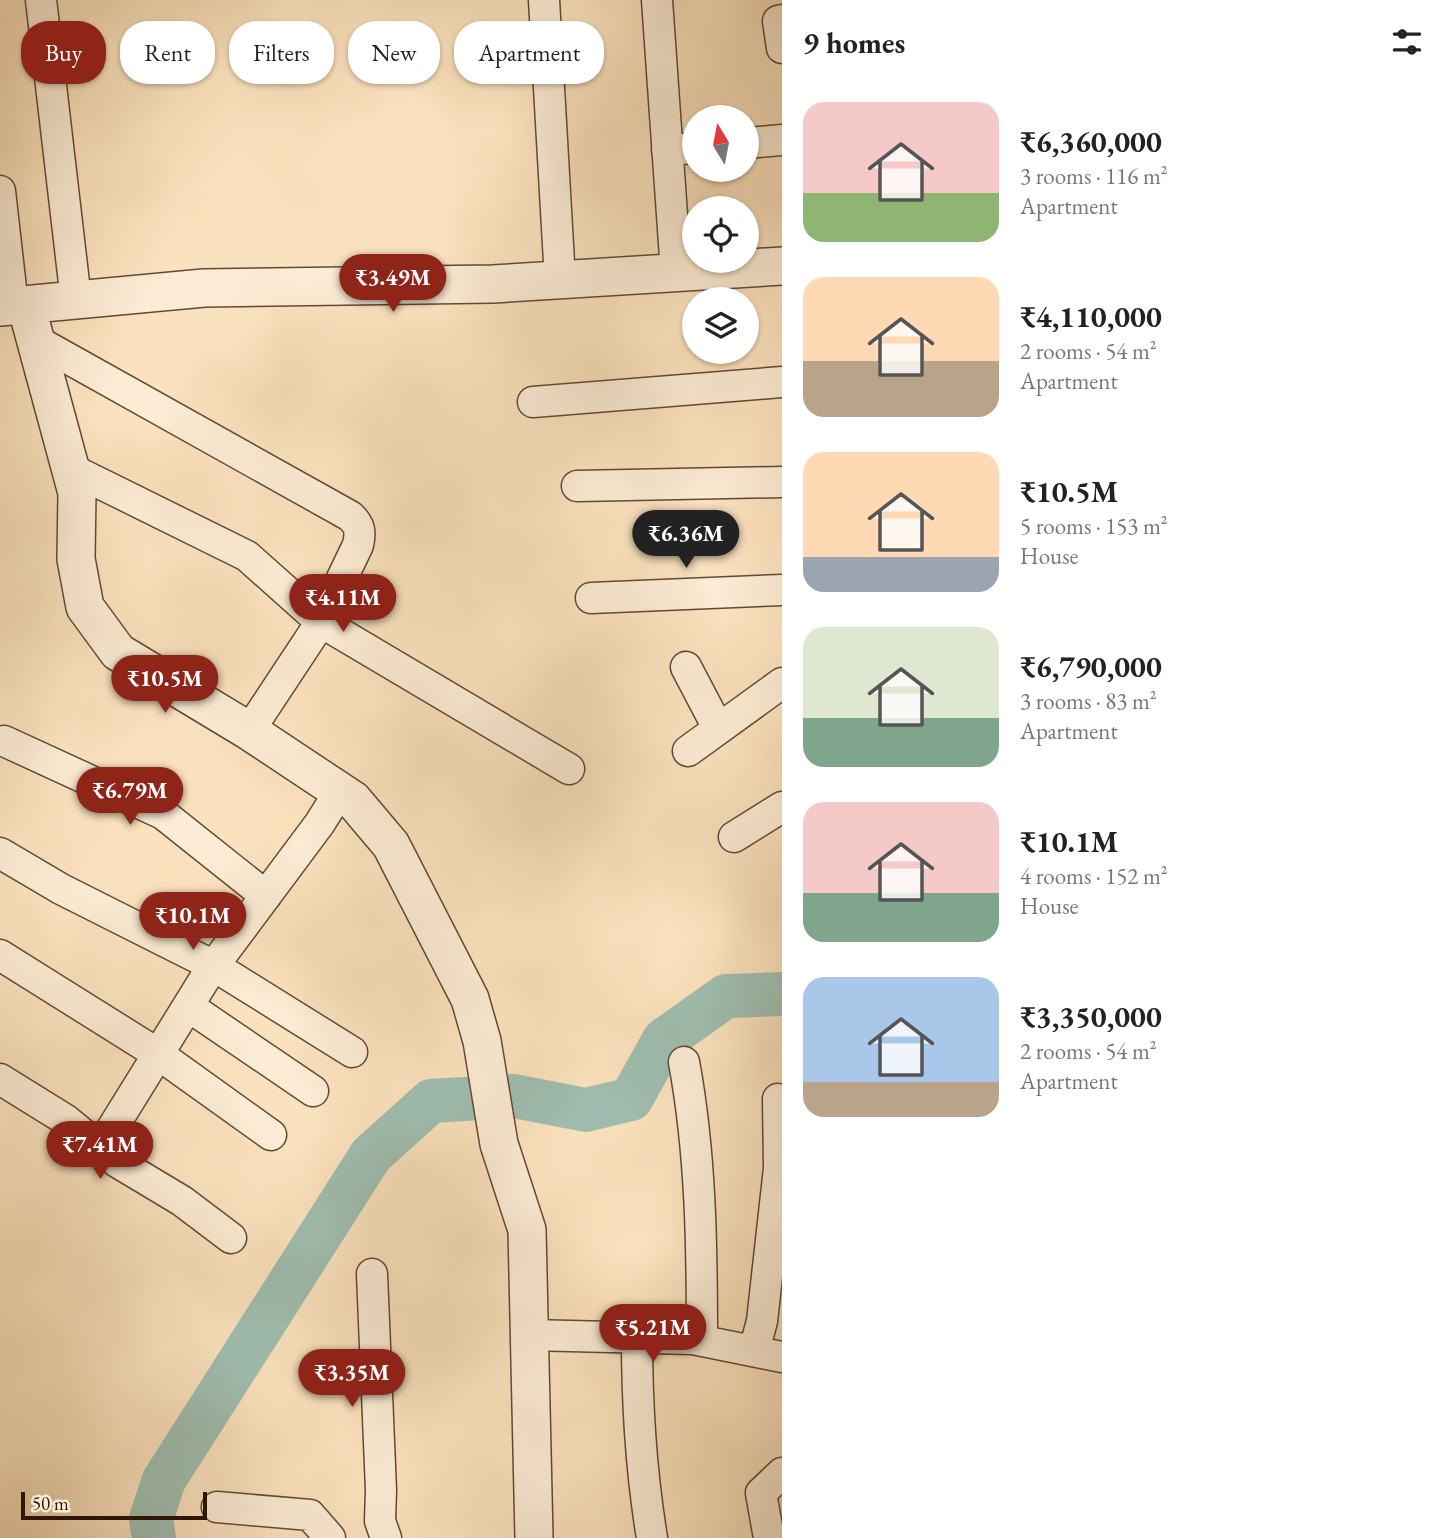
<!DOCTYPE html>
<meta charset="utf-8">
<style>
body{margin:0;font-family:"EB Garamond",serif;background:#f6f6f6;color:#222;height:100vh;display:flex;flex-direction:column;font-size:26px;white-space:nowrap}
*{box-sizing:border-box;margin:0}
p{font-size:23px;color:#767676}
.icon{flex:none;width:38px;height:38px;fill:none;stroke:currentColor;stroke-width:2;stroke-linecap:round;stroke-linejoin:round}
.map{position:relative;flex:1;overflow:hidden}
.details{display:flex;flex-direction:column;background:#fff;width:665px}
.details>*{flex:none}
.guide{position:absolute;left:21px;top:21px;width:654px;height:63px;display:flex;gap:14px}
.needle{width:46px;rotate:350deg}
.tools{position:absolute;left:682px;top:105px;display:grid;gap:14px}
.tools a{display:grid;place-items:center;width:77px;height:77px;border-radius:50%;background:#fff;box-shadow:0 2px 5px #0004;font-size:35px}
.scale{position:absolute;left:21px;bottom:18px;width:186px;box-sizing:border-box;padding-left:7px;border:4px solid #2d1705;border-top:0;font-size:19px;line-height:24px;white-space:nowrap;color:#2d1705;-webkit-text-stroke:5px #fcecd5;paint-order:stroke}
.price{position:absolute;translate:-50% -60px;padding:0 16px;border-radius:24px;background:#8f2418;color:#fff;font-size:23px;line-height:46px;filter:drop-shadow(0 2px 4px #0008)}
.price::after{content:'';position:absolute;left:50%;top:42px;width:21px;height:16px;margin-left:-10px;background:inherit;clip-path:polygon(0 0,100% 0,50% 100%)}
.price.active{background:#222;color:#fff}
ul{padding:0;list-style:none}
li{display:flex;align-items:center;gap:21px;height:175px;padding:0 21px}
li span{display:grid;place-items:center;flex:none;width:196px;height:140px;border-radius:21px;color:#555}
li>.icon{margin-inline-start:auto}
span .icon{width:84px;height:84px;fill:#fffc;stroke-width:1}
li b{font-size:30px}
h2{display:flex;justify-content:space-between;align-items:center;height:84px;padding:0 21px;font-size:30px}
.pill{padding:0 24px;border-radius:28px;background:#fff;box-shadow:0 2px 5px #0004;font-size:24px;line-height:63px}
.pill.active{background:#8f2418;color:#fff}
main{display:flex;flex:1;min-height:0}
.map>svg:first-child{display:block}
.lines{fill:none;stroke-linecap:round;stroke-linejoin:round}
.river{stroke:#9fbeb1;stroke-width:44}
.minor-casing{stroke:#604a33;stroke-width:33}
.tertiary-casing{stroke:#604a33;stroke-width:40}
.minor{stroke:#fcecd5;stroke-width:30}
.tertiary{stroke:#fcecd5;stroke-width:37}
</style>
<main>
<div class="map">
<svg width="782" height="1538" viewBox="0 0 782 1538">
<rect width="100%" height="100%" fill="#fbe2be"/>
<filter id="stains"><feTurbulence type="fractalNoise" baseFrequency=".00286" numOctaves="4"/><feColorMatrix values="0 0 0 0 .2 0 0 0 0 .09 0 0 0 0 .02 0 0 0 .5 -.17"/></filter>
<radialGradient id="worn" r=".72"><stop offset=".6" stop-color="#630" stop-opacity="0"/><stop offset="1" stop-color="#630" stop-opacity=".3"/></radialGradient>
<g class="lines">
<path class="river" d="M154,1538L151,1519L164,1480L371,1155L431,1101L514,1096L586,1110L631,1099L664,1040L726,996L782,994"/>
<defs>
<path id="minor" d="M41,0L76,300
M544,0L560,280
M657,0L676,272
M782,20L778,21L782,48
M747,143L782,140
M667,150L695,148
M0,191L13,306
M37,341L350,516C360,525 361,532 358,545L321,622L569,769
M533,402L782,382
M71,469L247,556L321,622L249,731
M577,486L782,482
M591,598L782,590
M686,667L718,728
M4,741L163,814L266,896
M688,751L782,683
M734,837L782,807
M0,853L61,889L214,966L352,1052
M0,955L158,1054L271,1135
M188,1006L313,1091
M684,1062C701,1154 702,1247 702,1341
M0,1079L66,1120L117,1162L182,1201L231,1238
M100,1148L209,972L320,823L340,791
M372,1274L381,1490L380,1521L386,1538
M529,1335L693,1339L782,1357
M637,1338C637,1406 641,1471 652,1538
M754,1351L762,1321L779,1168L778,1099
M217,1507L310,1515L330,1538
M769,1538L761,1493L782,1473"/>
<path id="tertiary" d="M26,305L77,493L76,559L85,607L118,652L249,731L353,800L391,845L470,999L482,1041L499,1144L527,1230L534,1538
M0,307L204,288L493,284L782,266"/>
</defs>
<use href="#minor" class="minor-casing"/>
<use href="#tertiary" class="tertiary-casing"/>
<use href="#minor" class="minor"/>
<use href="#tertiary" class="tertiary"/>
</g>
<rect width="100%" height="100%" filter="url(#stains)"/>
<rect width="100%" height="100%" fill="url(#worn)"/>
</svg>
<div class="tools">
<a><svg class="needle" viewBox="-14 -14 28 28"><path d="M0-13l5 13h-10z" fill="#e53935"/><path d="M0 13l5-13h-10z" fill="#767676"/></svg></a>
<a><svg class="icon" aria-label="locate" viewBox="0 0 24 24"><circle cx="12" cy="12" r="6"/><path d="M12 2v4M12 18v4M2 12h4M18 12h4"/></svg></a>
<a><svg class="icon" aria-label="layers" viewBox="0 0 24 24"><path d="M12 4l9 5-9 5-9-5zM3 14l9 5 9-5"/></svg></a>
</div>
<div class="scale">50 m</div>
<b class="price" style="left:393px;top:314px">₹3.49M</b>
<b class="price active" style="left:686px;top:570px">₹6.36M</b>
<b class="price" style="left:343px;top:634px">₹4.11M</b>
<b class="price" style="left:165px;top:715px">₹10.5M</b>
<b class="price" style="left:130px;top:827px">₹6.79M</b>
<b class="price" style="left:193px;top:952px">₹10.1M</b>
<b class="price" style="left:100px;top:1181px">₹7.41M</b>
<b class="price" style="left:653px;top:1364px">₹5.21M</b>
<b class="price" style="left:352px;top:1409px">₹3.35M</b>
<div class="guide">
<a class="pill active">Buy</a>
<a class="pill">Rent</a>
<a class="pill">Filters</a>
<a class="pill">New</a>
<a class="pill">Apartment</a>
</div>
</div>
<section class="details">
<h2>9 homes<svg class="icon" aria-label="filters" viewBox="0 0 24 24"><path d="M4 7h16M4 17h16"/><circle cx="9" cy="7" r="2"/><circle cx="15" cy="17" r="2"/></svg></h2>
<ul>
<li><span style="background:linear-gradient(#f6c9c9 65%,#8fb573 0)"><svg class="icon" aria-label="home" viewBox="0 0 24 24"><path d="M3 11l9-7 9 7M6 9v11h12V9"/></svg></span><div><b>₹6,360,000</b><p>3 rooms · 116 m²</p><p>Apartment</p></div></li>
<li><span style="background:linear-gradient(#ffd9b3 60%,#b9a48a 0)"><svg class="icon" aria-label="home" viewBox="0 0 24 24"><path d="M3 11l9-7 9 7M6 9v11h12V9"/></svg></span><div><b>₹4,110,000</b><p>2 rooms · 54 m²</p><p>Apartment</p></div></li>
<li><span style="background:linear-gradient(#ffd9b3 75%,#9aa5b1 0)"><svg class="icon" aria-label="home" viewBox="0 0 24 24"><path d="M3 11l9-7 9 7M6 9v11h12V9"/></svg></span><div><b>₹10.5M</b><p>5 rooms · 153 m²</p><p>House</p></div></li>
<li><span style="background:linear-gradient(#dfe7d0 65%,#7fa58c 0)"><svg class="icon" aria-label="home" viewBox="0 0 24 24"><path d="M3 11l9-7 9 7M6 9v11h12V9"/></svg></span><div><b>₹6,790,000</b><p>3 rooms · 83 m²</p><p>Apartment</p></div></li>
<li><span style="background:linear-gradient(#f6c9c9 65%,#7fa58c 0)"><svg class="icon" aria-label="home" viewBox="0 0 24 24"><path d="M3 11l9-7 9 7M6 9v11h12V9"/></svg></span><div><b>₹10.1M</b><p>4 rooms · 152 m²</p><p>House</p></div></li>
<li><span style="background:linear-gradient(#a9c7e8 75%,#b9a48a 0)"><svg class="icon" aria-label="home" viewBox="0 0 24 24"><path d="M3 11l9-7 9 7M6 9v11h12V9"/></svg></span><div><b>₹3,350,000</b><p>2 rooms · 54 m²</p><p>Apartment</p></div></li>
</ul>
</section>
</main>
